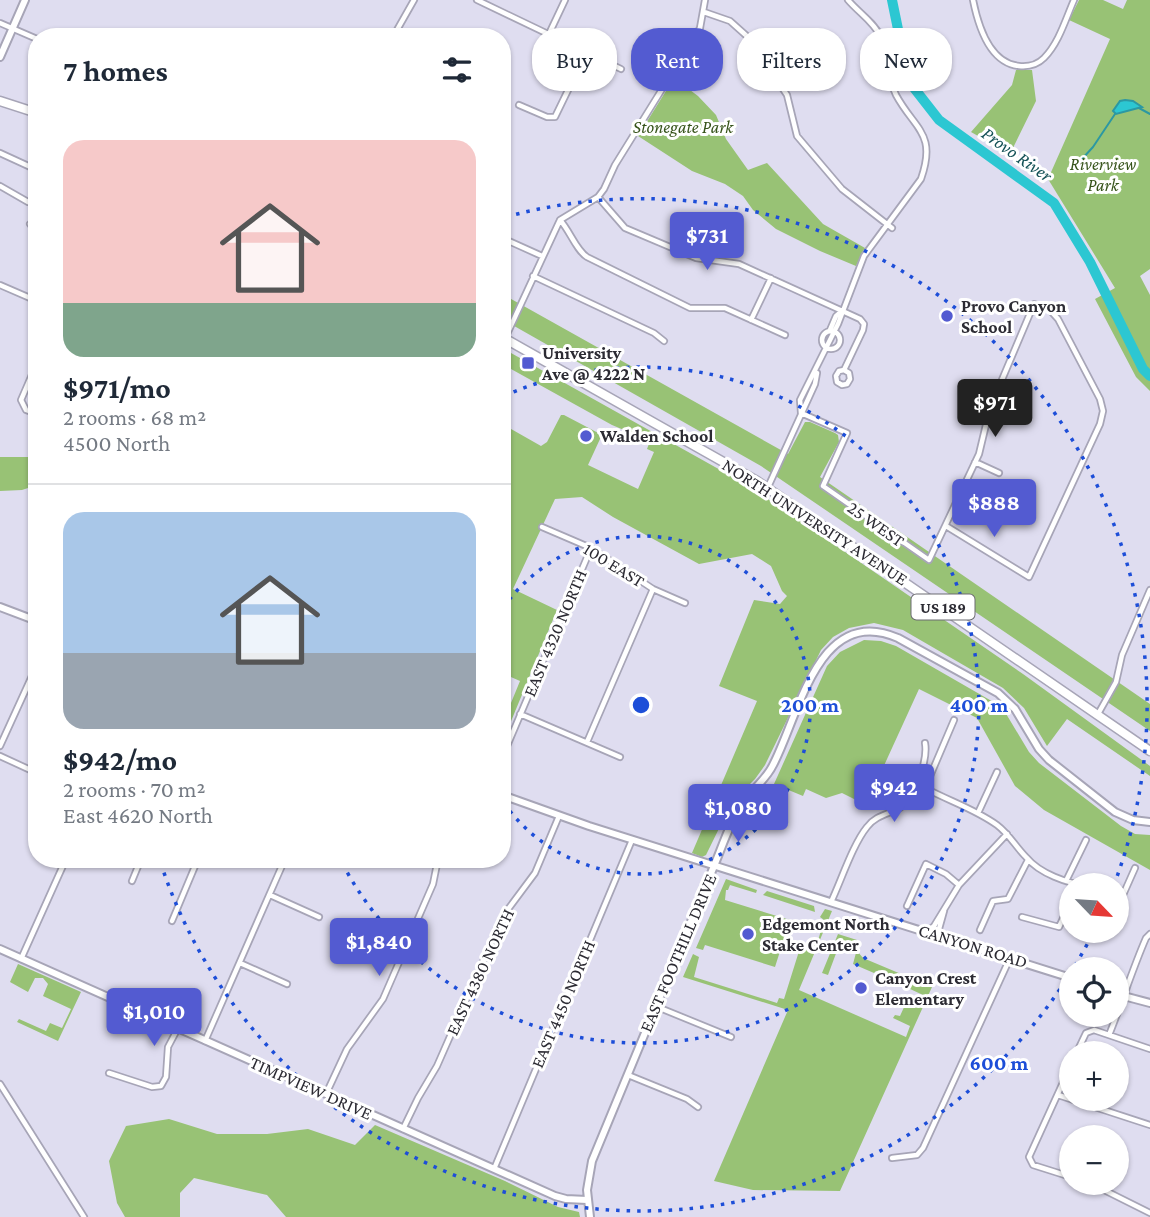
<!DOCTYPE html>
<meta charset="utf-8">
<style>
body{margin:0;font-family:"Crimson Pro",serif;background:#f6f6f7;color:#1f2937;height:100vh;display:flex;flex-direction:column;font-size:26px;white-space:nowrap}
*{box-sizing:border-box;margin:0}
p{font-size:23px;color:#747a83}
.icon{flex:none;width:38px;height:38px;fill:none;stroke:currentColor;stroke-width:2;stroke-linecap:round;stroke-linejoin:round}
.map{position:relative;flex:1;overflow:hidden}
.side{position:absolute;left:28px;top:28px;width:483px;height:840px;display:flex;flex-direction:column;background:#fff;border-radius:28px;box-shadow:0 2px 5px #0004}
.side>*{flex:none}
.guide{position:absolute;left:532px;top:28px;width:513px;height:63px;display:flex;gap:14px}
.needle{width:46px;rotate:115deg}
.buttons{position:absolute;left:1059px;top:873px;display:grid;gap:14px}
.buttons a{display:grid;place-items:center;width:70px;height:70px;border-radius:50%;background:#fff;box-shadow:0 2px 5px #0004;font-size:35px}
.price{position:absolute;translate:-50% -60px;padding:0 16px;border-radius:7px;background:#535bd1;color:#fff;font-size:23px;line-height:46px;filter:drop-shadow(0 2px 4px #0008)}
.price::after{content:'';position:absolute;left:50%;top:42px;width:21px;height:16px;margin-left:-10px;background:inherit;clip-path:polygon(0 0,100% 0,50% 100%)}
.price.active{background:#222;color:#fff}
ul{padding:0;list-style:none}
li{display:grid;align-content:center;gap:14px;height:371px;padding:0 35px}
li+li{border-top:2px solid #e0e1e3}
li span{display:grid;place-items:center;height:217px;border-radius:21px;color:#555}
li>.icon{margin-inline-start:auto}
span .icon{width:126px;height:126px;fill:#fffc;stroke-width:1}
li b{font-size:30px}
h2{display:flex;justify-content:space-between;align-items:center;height:84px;padding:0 35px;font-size:30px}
.chip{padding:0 24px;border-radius:28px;background:#fff;box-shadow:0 2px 5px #0004;font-size:24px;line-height:63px}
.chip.active{background:#535bd1;color:#fff}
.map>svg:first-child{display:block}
.green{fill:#98c275}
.water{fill:#2cc7d2;stroke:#2c98a2;stroke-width:2}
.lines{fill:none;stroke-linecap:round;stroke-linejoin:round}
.stream{stroke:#2c98a2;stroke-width:2}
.river{stroke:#2cc7d2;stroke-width:10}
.minor-casing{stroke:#a7a5b7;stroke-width:8}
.tertiary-casing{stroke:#a7a5b7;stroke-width:10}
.secondary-casing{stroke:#a7a5b7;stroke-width:10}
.trunk-casing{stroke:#a7a5b7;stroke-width:11}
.minor{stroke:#fff;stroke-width:4.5}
.tertiary{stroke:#fff;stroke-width:6}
.secondary{stroke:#fff;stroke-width:6}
.trunk{stroke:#fff;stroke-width:8}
.ring{fill:none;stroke:#1d4ed8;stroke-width:3.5;stroke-dasharray:3.5 7}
.poi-dot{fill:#535bd1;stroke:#fff;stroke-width:2.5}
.labels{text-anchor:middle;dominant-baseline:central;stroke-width:6;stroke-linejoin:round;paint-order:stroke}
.shield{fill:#fff;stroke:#6b6b70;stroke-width:2}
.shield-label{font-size:16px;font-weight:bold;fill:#2c2b33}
.park-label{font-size:18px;font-style:italic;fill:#36531a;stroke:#fff}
.poi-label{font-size:18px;font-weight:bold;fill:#2c2b33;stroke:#fff;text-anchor:start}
.street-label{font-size:18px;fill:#2c2b33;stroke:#fff}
.water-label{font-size:19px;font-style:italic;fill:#145156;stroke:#fff}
.centre{fill:#1d4ed8;stroke:#fff;stroke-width:3.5}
.ring-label{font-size:21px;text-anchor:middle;font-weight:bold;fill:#1d4ed8;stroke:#fff;stroke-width:6;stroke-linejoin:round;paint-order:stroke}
</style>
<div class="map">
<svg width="1150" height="1217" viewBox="0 0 1150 1217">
<rect width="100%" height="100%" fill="#dfddf0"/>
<path class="green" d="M1079,0H1103L1123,9L1127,0H1150V269L1140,276L1150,295V391L1136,377L1095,299L1115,288L1048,179L1110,39L1069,20Z
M1016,70H1032L1036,101L1010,154L971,132L1012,85Z
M674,78L698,96L716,115L726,139L748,170L767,163L823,224L865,248L856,266L820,251L776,229L753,210L743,196L725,184L692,171L638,136Z
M502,294L788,454L805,422H810L835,433L838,435L839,442L820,477L1150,704V731L761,466L502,319Z
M511,353L749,486L1023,674L1150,766V776L1067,719L1047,746L1024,708L1003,688L903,630L874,623L849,628L833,637L821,650L765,765L755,779L732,802L706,855L702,857L692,853L757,701L719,686L754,600L780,604L787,596L782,591L771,566L752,554L699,564L613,517L582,497L555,499L513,589L557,610L502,743V725L520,681L502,673V414L508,419L506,426L541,446L547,442L561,415H564L604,436L600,439L588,465L638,489L654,452L647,449L650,441L612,425L511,369H509L508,373L503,370L502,367L508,355Z
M0,457H37V485L22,490L0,491Z
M864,640L881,641L896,646L1002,707L1029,752L1039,763L1121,826L1135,834L1150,835V870L1044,810L1015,786L977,718L919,689L866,805L842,793L826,798L806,789L803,796L774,784L827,666L840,652Z
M726,879L757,890L756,893L730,885L728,890H726L725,900L790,920L775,967L705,945L703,950L696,948Z
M767,891L814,906L815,912L763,895Z
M825,909L832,911L799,990L906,1037L910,1026L893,1018L895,1015L900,1016L905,1005L899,1001L902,996L919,1004L923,995L880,975L881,973L876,971L874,973L853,964L857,949L841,940L828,975L822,973L838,934L857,940L858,952L863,958L932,987L840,1191L753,1190L714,1181L788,1010L683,977L693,954L699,957L694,977L777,1003L779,998L784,999L800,948L810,950L812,943L817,944L824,920L820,917Z
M18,964L81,992L58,1041L17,1022L19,1019L46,1031L50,1023L62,1028L71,1009L43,996L48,984L43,978H35L28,992L10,982Z
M169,1119L217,1134H267L308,1129L355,1145L375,1125L505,1181L558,1207L579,1212L580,1217H286L267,1195L194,1178L180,1193V1217H125L117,1203L109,1161L126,1126Z"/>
<path class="water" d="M1125,100L1133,101L1142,107L1116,114L1113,111L1120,101Z"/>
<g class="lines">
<path class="stream" d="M1139,108L1150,114
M1071,166L1082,159L1093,147L1115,114"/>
<path class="river" d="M892,0L907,73L914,88L939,120L1054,203L1090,262L1143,369L1150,376"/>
<defs>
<path id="minor" d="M477,0L621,69
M973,0C978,25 989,63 1019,66C1029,67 1037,65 1044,58C1059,43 1066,18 1074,0
M704,12L730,21L749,38L787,95L797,136L842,189L892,228
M0,23L37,39
M548,36L565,0
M393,37L414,0
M519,105L547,117H555L586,53
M0,153L37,170
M0,186L28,202L37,200
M598,197L625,228L696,258L739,264L860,319L864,324L863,330L844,370L839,371L836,376L837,382L842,385L847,384L850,379L849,373L844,370
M560,220C570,231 576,250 587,257L690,308H725L785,335
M30,224L37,220
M502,238L542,256
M533,276L654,333L664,341
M0,285L37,301
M751,320L771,278
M830,330L836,316L842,311
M822 340a9 9 0 1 1 18 0a9 9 0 1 1-18 0Z
M502,345L560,220L598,197L604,189L615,165L700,28L705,0
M37,363L21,400L26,410L37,414
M997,390L1024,402
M801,413L847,433L823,486L929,560L979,454L990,408L1034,304L1049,309L1058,319L1100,399L1103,411L1100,424L1029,577L946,526
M801,413L800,400L838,324L864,256L921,179C937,133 915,130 896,95C887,77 889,55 881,37C873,21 859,13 848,0
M975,462L999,473
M768,487L815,384L817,373
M542,527L591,548L653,589L685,603
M520,714L620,757
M1098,714L1116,682L1122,655L1150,590
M954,720L925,788C949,801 975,809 997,825C1009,834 1016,847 1026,857C1040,874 1067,883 1088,886
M587,742L653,589
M0,746L37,665
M0,756L37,773
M502,758L591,548
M978,813L997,772
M132,881L141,859
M1066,881L1086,840
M1116,893L1123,895L1135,868
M270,895L319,917
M831,902C841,881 853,844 867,827C875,816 888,814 900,808C915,798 928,760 925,743
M907,906L926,864L946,874L959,885
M1022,917L1059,927L1071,901
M172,921L198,859
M980,930L993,901L1008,899L1028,860
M927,932L934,926L959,885L1007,834
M941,936L939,929L944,911
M21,959L66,859
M240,963L287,984
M655,1006L731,1037
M1109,1035C1122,1003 1132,970 1146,938L1150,934
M205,1041L285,859
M1076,1054L1086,1033L1094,1030L1150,1049
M1071,1065L1029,1157L1033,1165L1071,1177
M109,1073L152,1087L161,1086L166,1077L168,1047L178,1028
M628,1075L687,1099L698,1107
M0,1084L84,1217
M326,1094L347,1049L383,999L433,884L438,859
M1058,1095L1150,1125
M403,1129L418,1098L437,1066L503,916L535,873L559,816
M892,1158L917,1155L923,1148L1010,958
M494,1169L632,840
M1090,1183L1150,1213"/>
<path id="tertiary" d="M0,949L555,1196L566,1199L587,1200
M590,1217L587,1190L592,1161L714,866"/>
<path id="secondary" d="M0,57L25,0
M0,607L37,621
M502,795L589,826L1071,978
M714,866C723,845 730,821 743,803C752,789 766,780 773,765C799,716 818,603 898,638L998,693L1015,709L1039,749L1049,760L1115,812L1133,820L1150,822
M1116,994L1150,1003"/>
<path id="trunk" d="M0,101L37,113
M502,337L757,481L1150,751"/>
</defs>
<use href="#minor" class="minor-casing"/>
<use href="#tertiary" class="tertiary-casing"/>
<use href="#secondary" class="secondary-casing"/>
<use href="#trunk" class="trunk-casing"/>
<use href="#minor" class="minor"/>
<use href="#tertiary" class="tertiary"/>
<use href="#secondary" class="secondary"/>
<use href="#trunk" class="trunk"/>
</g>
<g class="ring">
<path d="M503 608A169 169 0 1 1 503 802"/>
<path d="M504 396A338 338 0 1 1 341 861"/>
<path d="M1092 935A506 506 0 0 1 160 861M506 217A506 506 0 0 1 1115 882"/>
</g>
<g class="poi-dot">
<circle cx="947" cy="316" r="7"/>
<rect x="521" y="356" width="14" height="14" rx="3.5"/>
<circle cx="586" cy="436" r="7"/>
<circle cx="748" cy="934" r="7"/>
<circle cx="861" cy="988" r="7"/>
</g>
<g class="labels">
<rect class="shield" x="911.5" y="594.5" width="63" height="25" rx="5"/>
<g class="shield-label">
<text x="943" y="607">US 189</text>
</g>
<g class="park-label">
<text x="683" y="127">Stonegate Park</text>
<text x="1103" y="164">Riverview<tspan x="1103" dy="21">Park</tspan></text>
</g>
<g class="poi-label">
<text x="961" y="306">Provo Canyon<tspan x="961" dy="21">School</tspan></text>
<text x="542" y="353">University<tspan x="542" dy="21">Ave @ 4222 N</tspan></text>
<text x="600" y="436">Walden School</text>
<text x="762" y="924">Edgemont North<tspan x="762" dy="21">Stake Center</tspan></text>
<text x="875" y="978">Canyon Crest<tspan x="875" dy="21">Elementary</tspan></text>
</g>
<g class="street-label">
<text transform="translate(815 522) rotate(33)">NORTH UNIVERSITY AVENUE</text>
<text transform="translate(876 524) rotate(35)">25 WEST</text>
<text transform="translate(614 565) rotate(32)">100 EAST</text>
<text transform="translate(555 633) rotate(-67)">EAST 4320 NORTH</text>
<text transform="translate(973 946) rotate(17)">CANYON ROAD</text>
<text transform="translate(678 953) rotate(-67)">EAST FOOTHILL DRIVE</text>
<text transform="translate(480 972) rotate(-65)">EAST 4380 NORTH</text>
<text transform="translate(563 1004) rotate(-67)">EAST 4450 NORTH</text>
<text transform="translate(311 1088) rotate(24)">TIMPVIEW DRIVE</text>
</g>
<g class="water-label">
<text transform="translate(1017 154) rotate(35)">Provo River</text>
</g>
</g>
<circle cx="641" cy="705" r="10" class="centre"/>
<g class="ring-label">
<text x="810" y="712">200 m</text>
<text x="979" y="712">400 m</text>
<text x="999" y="1070">600 m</text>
</g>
</svg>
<div class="buttons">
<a><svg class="needle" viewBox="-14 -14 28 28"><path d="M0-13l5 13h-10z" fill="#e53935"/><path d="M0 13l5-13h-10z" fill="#747a83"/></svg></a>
<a><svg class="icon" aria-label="locate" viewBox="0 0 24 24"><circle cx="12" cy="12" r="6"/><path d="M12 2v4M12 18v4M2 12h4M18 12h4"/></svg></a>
<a>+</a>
<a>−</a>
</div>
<b class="price" style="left:707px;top:272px">$731</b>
<b class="price active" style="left:995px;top:439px">$971</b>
<b class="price" style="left:994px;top:539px">$888</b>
<b class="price" style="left:894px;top:824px">$942</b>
<b class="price" style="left:738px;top:844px">$1,080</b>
<b class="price" style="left:379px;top:978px">$1,840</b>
<b class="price" style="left:154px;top:1048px">$1,010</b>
<div class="guide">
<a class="chip">Buy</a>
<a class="chip active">Rent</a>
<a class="chip">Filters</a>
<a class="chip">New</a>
</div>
<section class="side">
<h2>7 homes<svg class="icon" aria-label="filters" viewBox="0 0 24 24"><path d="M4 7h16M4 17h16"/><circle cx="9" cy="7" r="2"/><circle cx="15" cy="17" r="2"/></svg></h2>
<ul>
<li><span style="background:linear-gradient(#f6c9c9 75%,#7fa58c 0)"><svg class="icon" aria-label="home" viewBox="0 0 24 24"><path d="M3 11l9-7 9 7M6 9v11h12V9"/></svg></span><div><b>$971/mo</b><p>2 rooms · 68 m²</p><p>4500 North</p></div></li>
<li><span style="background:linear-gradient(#a9c7e8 65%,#9aa5b1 0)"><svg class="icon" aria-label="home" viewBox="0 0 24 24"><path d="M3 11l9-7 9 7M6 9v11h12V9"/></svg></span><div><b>$942/mo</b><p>2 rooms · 70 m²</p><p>East 4620 North</p></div></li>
</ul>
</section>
</div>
